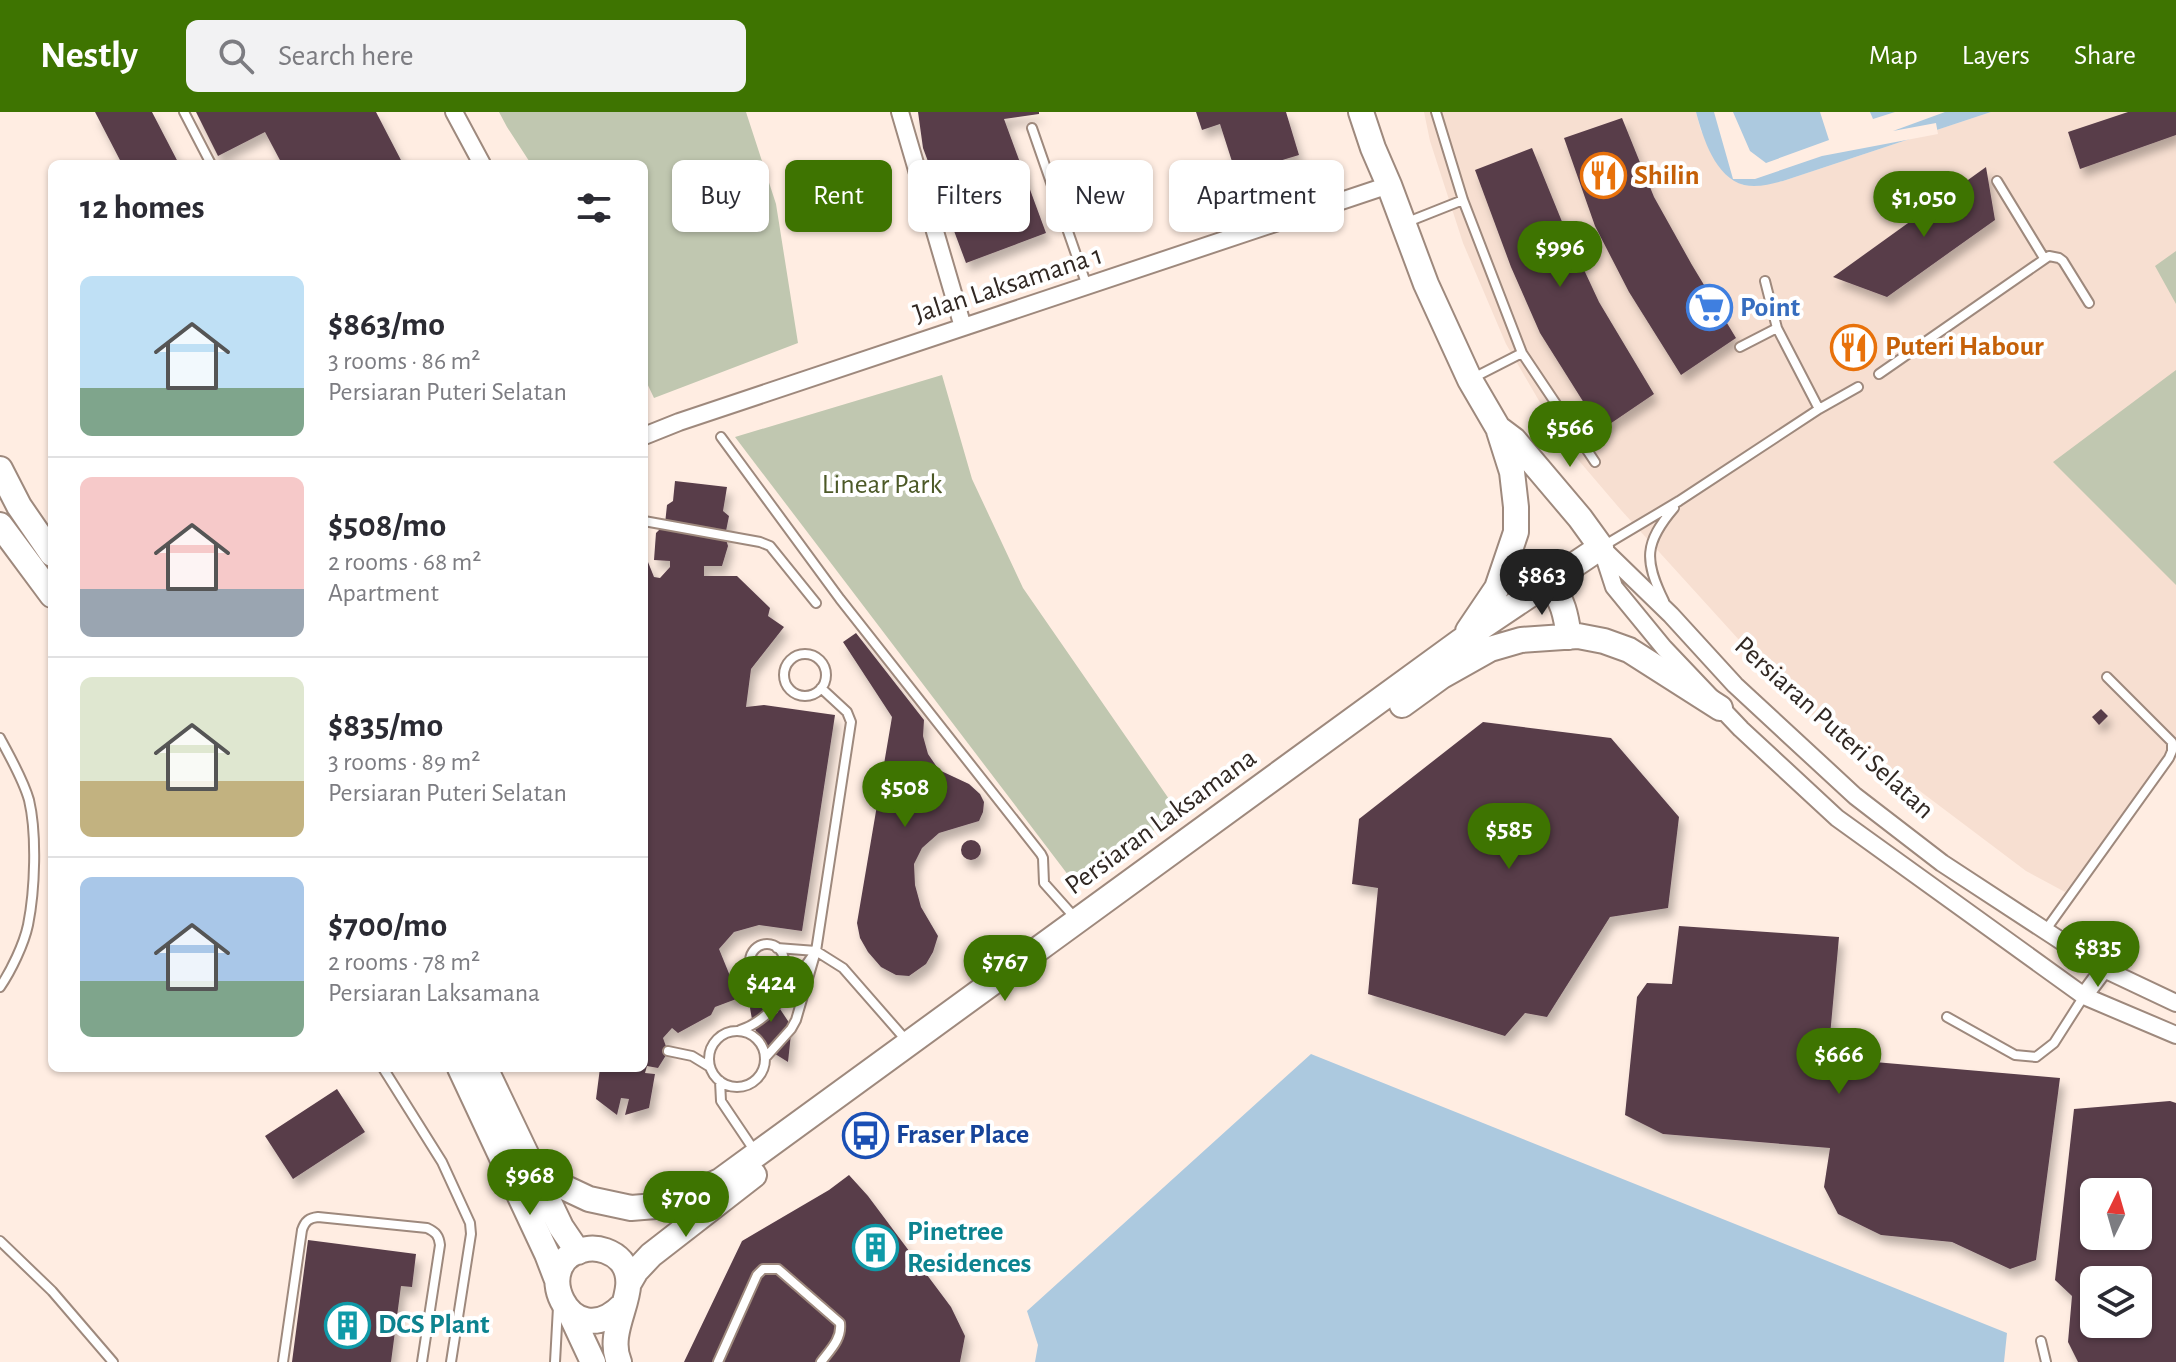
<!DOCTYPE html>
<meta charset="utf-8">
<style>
body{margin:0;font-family:"Alegreya Sans",sans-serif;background:#f2f2f3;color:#2b2b33;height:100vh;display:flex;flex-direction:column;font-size:30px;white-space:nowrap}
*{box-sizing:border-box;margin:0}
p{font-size:26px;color:#7c7c81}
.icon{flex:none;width:44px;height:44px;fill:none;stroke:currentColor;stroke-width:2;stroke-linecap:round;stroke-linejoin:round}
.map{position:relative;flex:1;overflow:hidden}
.side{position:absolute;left:48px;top:48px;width:600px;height:912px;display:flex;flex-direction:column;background:#fff;border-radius:12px;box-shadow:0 2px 6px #0004}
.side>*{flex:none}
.guide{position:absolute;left:672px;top:48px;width:760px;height:72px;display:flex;gap:16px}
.needle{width:52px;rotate:5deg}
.controls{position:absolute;left:2080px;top:1066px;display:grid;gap:16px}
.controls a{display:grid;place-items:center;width:72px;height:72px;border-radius:12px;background:#fff;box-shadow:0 2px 6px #0004;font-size:40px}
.price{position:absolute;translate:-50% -68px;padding:0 18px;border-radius:28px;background:#3e7401;color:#fff;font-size:26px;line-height:52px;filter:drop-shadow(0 2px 4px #0008)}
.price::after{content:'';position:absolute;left:50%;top:48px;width:24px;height:18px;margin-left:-12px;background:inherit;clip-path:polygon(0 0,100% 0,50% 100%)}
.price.current{background:#222;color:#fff}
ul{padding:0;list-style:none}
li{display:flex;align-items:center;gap:24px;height:200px;padding:0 32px}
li+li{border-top:2px solid #e1e1e2}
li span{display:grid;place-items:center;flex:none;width:224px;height:160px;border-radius:12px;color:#555}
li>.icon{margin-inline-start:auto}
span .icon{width:96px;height:96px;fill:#fffc;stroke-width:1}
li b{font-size:34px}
h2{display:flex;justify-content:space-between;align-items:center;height:96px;padding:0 32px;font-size:34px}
.pill{padding:0 28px;border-radius:12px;background:#fff;box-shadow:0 2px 6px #0004;font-size:28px;line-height:72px}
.pill.current{background:#3e7401;color:#fff}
header{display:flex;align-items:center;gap:48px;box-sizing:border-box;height:112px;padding:0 40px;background:#3e7401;color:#fff}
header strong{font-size:38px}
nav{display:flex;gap:44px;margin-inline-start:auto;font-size:28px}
.search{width:560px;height:72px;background:#f2f2f3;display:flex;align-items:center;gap:20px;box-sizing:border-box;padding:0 28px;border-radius:12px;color:#7c7c81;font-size:30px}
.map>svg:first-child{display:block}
.built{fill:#f7dfd1}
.green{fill:#c0c7b0}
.water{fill:#acc9df}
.pier{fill:#ffede2}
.building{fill:#583d4a;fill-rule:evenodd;filter:url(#shadow)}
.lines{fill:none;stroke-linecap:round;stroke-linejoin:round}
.lane-casing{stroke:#9e897d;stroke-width:12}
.street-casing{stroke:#9e897d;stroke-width:20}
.secondary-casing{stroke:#9e897d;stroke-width:28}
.lane{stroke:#fff;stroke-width:8}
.street{stroke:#fff;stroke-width:16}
.secondary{stroke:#fff;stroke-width:24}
.labels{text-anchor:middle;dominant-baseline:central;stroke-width:8;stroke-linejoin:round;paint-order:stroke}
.food-label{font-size:28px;font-weight:bold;fill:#c56008;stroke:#fff;text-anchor:start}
.street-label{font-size:28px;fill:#312823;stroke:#fff}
.shop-label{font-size:28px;font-weight:bold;fill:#366cbe;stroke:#fff;text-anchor:start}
.park-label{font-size:28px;fill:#4c5927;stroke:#fff}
.transit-label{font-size:28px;font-weight:bold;fill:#164399;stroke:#fff;text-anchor:start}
.culture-label{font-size:28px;font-weight:bold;fill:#0d838f;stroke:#fff;text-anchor:start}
</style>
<header>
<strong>Nestly</strong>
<div class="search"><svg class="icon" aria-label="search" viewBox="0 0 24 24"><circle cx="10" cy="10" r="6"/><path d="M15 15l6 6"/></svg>Search here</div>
<nav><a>Map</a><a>Layers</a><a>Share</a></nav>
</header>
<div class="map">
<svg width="2176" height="1250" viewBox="0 0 2176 1250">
<defs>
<filter id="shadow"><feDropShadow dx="4.5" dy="8" stdDeviation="4" flood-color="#0004"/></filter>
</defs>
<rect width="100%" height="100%" fill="#ffede2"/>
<path class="built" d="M1424,0H1696L1701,19L1733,67L1743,73L1756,74L1783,69L1991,0H2176V635L2065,780L2026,759L1892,658L1799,594L1621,398L1563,330L1506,232L1463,131L1430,29Z"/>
<path class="green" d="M499,0H746L776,92L798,231L654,286L644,265V52H531L507,15Z
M2176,139V192L2155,154Z
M2176,258V473L2053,350Z
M942,263L972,367L1023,476L1178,700L1078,776L735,325Z"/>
<path class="water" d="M1696,0H1991L1783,69C1771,72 1757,76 1744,73C1715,65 1703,26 1696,0Z
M1311,942L2007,1221L2004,1250H1035L1038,1233L1027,1199Z"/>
<path class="pier" d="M1714,0H1733L1750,39L1766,51L1829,28L1820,0H1870L1873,7L1895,0H1945L1893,19L1936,11L1938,22L1822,44L1755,67H1733Z"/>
<path class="building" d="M95,0H152L179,52H122Z
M196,0H376L403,52H282L265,20L218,44Z
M918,0H1039V2L1004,7L1046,121L966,151L923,36Z
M1196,0H1286L1299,43L1236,62L1220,12L1202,18Z
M2128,0H2176V23L2080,57L2068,20Z
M1622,6L1654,85L1692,153L1736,226L1681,263L1629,180L1595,114L1564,26Z
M1532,36L1565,117L1599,190L1654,282L1601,318L1540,221L1511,155L1475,58Z
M1986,55L1995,108L1957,135L1887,185L1833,165Z
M675,369L727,375L723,399L729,404L725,424L728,434L722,454H704V464H737L770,496L768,504L784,515L751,557L746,595L764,593L835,603L802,819L759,813L734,820L719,837L739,886L715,895L711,903L678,921L672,916L663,926L668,940L658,956L647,954L645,961L655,962L649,996L625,1003L629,987L621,986L617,1003L596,987L600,956H644V451L648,450L654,465L660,466L670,455V449L654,448L656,421L665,412L667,393L673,389Z
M856,521L924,608L923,624L928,642L939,658L969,672L980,682L984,690L983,700L979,709L939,721L922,736L914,752L915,773L921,795L938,824L933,840L926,852L909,864L896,863L881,855L868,840L860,826L857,811L892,605L843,530Z
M2101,597L2108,604L2099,613L2092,605Z
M1483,610L1611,626L1679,705L1668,796L1610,805L1547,905L1525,901L1505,924L1368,882L1378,776L1352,772L1359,707Z
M961 738a10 10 0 1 1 20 0a10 10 0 1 1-20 0Z
M1679,814L1839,825L1828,946L2060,966L2036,1148L2010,1157L1952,1130L1881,1123L1838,1102L1824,1075L1830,1036L1663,1022L1625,1003L1637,885L1647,871L1672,872Z
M754,876L768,882L776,891L788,909L791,922L788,950L772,940L760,927L753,913L750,896Z
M337,977L365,1020L293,1067L265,1024Z
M2170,989L2176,991V1250H2078L2068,1230L2072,1184L2055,1168L2074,997ZM2094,1080H2138V1124H2094ZM2094,1168H2138V1212H2094Z
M849,1063L868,1084L951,1195L965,1224L960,1250H684L742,1129L829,1078Z
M308,1128L416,1142L412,1175L401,1174L391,1250H292Z"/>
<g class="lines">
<defs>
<path id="lane" d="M184,0L211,52
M1436,0L1463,88L1522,241L1595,350
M1032,16L1087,174
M1997,69L2044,146
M1405,111L1463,88
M1765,169L1777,216L1819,297
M1740,235L1777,216
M1879,262L2049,144L2059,146L2063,149L2089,191
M1473,266L1522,241
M721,325L840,487L1041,742L1043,746L1044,771L1077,808
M644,409L760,430L770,434L816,491
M1605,433L1679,389L1819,297L1858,275
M1664,489C1644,448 1644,431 1674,396
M784 563a21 21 0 1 1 42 0a21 21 0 1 1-42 0Z
M0,626C10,645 23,667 29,688C37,722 35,778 28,813C24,832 11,859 0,875
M2045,819L2169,646L2172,639V630L2107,565
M750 849a17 17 0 1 1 34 0a17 17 0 1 1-34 0Z
M777,836L816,839L843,856L906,928
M769,866L773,897
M1947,905L2015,943L2036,945L2054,931L2084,884
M740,918C773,908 794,869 813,843
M709 947a28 28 0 1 1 56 0a28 28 0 1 1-56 0Z
M668,939L692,944L710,955
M765,946L791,917L796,908L816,839L851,610L847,600L821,576
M383,956L442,1050L470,1111L471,1122L451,1250
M720,969L721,989L756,1041
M0,1129L52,1179L113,1250
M2041,1229L2046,1250
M283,1250L302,1118C305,1109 309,1106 318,1105L427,1116C436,1120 439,1124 440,1133L422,1250
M555,1250L558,1195
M718,1250L757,1163L763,1157H778L840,1211C842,1227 830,1238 821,1250"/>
<path id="street" d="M454,0L482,52
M900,0L963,215
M644,324L679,310L1389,73
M1601,435L1614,475L1664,536L1741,617L1837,706L2084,884L2176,923
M1605,439L1671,503L1735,573L1855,684L1942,751L2104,857L2176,891
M2084,884L2104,857"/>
<path id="secondary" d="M0,357L19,394L52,442
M0,413L52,483
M1549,471C1563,488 1566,503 1569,525
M1468,519L1497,476L1516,420V395L1512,360L1499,319
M1402,593L1442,564L1490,537L1521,528L1578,524L1604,529L1629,538L1720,596
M460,956L547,1142L557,1168
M485,956L561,1115L578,1140
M526,1044L557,1072L589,1087L631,1096L668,1093L720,1069L1461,529L1601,435L1580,406L1514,328L1498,316L1470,268L1426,172L1389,73L1373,36L1361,0
M629,1171L636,1159L651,1143L754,1063
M570,1201L593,1250
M619,1250C604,1215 644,1177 621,1149C613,1140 599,1135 587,1137C526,1146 570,1247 623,1193"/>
</defs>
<use href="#lane" class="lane-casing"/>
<use href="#street" class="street-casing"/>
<use href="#secondary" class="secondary-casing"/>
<use href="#lane" class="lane"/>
<use href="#street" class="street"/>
<use href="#secondary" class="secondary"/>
</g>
<defs>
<symbol id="restaurant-ring" viewBox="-11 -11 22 22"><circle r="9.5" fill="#fff" stroke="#e8710a" stroke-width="1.5"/><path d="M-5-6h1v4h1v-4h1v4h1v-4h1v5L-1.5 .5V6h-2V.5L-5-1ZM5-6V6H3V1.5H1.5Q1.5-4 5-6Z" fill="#e8710a"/></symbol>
<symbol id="supermarket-ring" viewBox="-11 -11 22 22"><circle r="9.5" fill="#fff" stroke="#3f7fe0" stroke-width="1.5"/><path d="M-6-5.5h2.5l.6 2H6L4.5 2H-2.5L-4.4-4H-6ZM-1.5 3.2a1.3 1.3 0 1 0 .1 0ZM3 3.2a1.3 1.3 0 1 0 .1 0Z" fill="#3f7fe0"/></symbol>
<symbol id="bus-ring" viewBox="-11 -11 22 22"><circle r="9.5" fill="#fff" stroke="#1a4fb4" stroke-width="1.5"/><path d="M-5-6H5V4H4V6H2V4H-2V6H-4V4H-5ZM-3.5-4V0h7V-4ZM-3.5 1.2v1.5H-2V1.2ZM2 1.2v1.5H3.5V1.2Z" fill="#1a4fb4"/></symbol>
<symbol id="building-ring" viewBox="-11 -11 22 22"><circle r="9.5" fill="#fff" stroke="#0f9aa8" stroke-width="1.5"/><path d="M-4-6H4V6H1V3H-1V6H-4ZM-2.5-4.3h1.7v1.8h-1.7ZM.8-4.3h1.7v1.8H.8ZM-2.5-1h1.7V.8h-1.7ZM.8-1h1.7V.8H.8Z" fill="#0f9aa8"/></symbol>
</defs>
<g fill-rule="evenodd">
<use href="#restaurant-ring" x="1578" y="38" width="51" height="51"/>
<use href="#supermarket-ring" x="1684" y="170" width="51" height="51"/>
<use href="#restaurant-ring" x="1828" y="210" width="51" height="51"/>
<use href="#bus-ring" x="840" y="998" width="51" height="51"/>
<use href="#building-ring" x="850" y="1110" width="51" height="51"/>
<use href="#building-ring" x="322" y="1188" width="51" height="51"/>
</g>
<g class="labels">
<g class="food-label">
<text x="1634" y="64">Shilin</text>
<text x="1885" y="235">Puteri Habour</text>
</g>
<g class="street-label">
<text transform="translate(1008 173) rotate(-18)">Jalan Laksamana 1</text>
<text transform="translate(1834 616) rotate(42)">Persiaran Puteri Selatan</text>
<text transform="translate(1161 710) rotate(-36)">Persiaran Laksamana</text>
</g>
<g class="shop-label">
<text x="1740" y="196">Point</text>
</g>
<g class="park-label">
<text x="882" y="373">Linear Park</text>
</g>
<g class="transit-label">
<text x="896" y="1023">Fraser Place</text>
</g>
<g class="culture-label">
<text x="907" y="1120">Pinetree<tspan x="907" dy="32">Residences</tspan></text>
<text x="378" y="1213">DCS Plant</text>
</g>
</g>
</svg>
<div class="controls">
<a><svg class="needle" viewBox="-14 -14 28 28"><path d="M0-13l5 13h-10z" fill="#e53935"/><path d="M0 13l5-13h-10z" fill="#7c7c81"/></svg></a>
<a><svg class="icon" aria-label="layers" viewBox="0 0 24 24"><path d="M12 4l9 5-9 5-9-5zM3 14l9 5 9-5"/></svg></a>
</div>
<b class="price" style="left:1924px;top:127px">$1,050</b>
<b class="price" style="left:1560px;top:177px">$996</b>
<b class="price" style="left:1570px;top:357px">$566</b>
<b class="price current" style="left:1542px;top:505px">$863</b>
<b class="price" style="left:905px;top:717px">$508</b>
<b class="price" style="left:1509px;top:759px">$585</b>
<b class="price" style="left:2098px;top:877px">$835</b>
<b class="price" style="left:1005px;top:891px">$767</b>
<b class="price" style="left:771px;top:912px">$424</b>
<b class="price" style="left:1839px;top:984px">$666</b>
<b class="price" style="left:530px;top:1105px">$968</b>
<b class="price" style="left:686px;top:1127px">$700</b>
<div class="guide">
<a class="pill">Buy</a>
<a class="pill current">Rent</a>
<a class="pill">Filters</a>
<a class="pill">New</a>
<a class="pill">Apartment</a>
</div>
<section class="side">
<h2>12 homes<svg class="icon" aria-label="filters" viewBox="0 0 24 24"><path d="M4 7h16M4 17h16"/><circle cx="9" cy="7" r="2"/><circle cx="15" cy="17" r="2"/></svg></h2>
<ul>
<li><span style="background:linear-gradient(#bfe0f5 70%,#7fa58c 0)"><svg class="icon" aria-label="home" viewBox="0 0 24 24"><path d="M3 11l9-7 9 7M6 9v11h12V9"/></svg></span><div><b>$863/mo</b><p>3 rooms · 86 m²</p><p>Persiaran Puteri Selatan</p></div></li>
<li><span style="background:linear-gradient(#f6c9c9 70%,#9aa5b1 0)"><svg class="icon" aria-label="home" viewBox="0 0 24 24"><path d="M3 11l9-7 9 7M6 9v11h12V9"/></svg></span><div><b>$508/mo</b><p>2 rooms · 68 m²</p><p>Apartment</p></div></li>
<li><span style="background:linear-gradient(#dfe7d0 65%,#c2b280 0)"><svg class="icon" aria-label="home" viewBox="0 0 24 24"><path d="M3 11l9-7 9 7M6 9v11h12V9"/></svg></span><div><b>$835/mo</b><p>3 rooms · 89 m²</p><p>Persiaran Puteri Selatan</p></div></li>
<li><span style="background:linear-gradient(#a9c7e8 65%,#7fa58c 0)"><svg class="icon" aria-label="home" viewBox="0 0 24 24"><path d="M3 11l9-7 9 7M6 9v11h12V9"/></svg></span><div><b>$700/mo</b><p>2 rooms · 78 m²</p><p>Persiaran Laksamana</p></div></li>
</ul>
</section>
</div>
